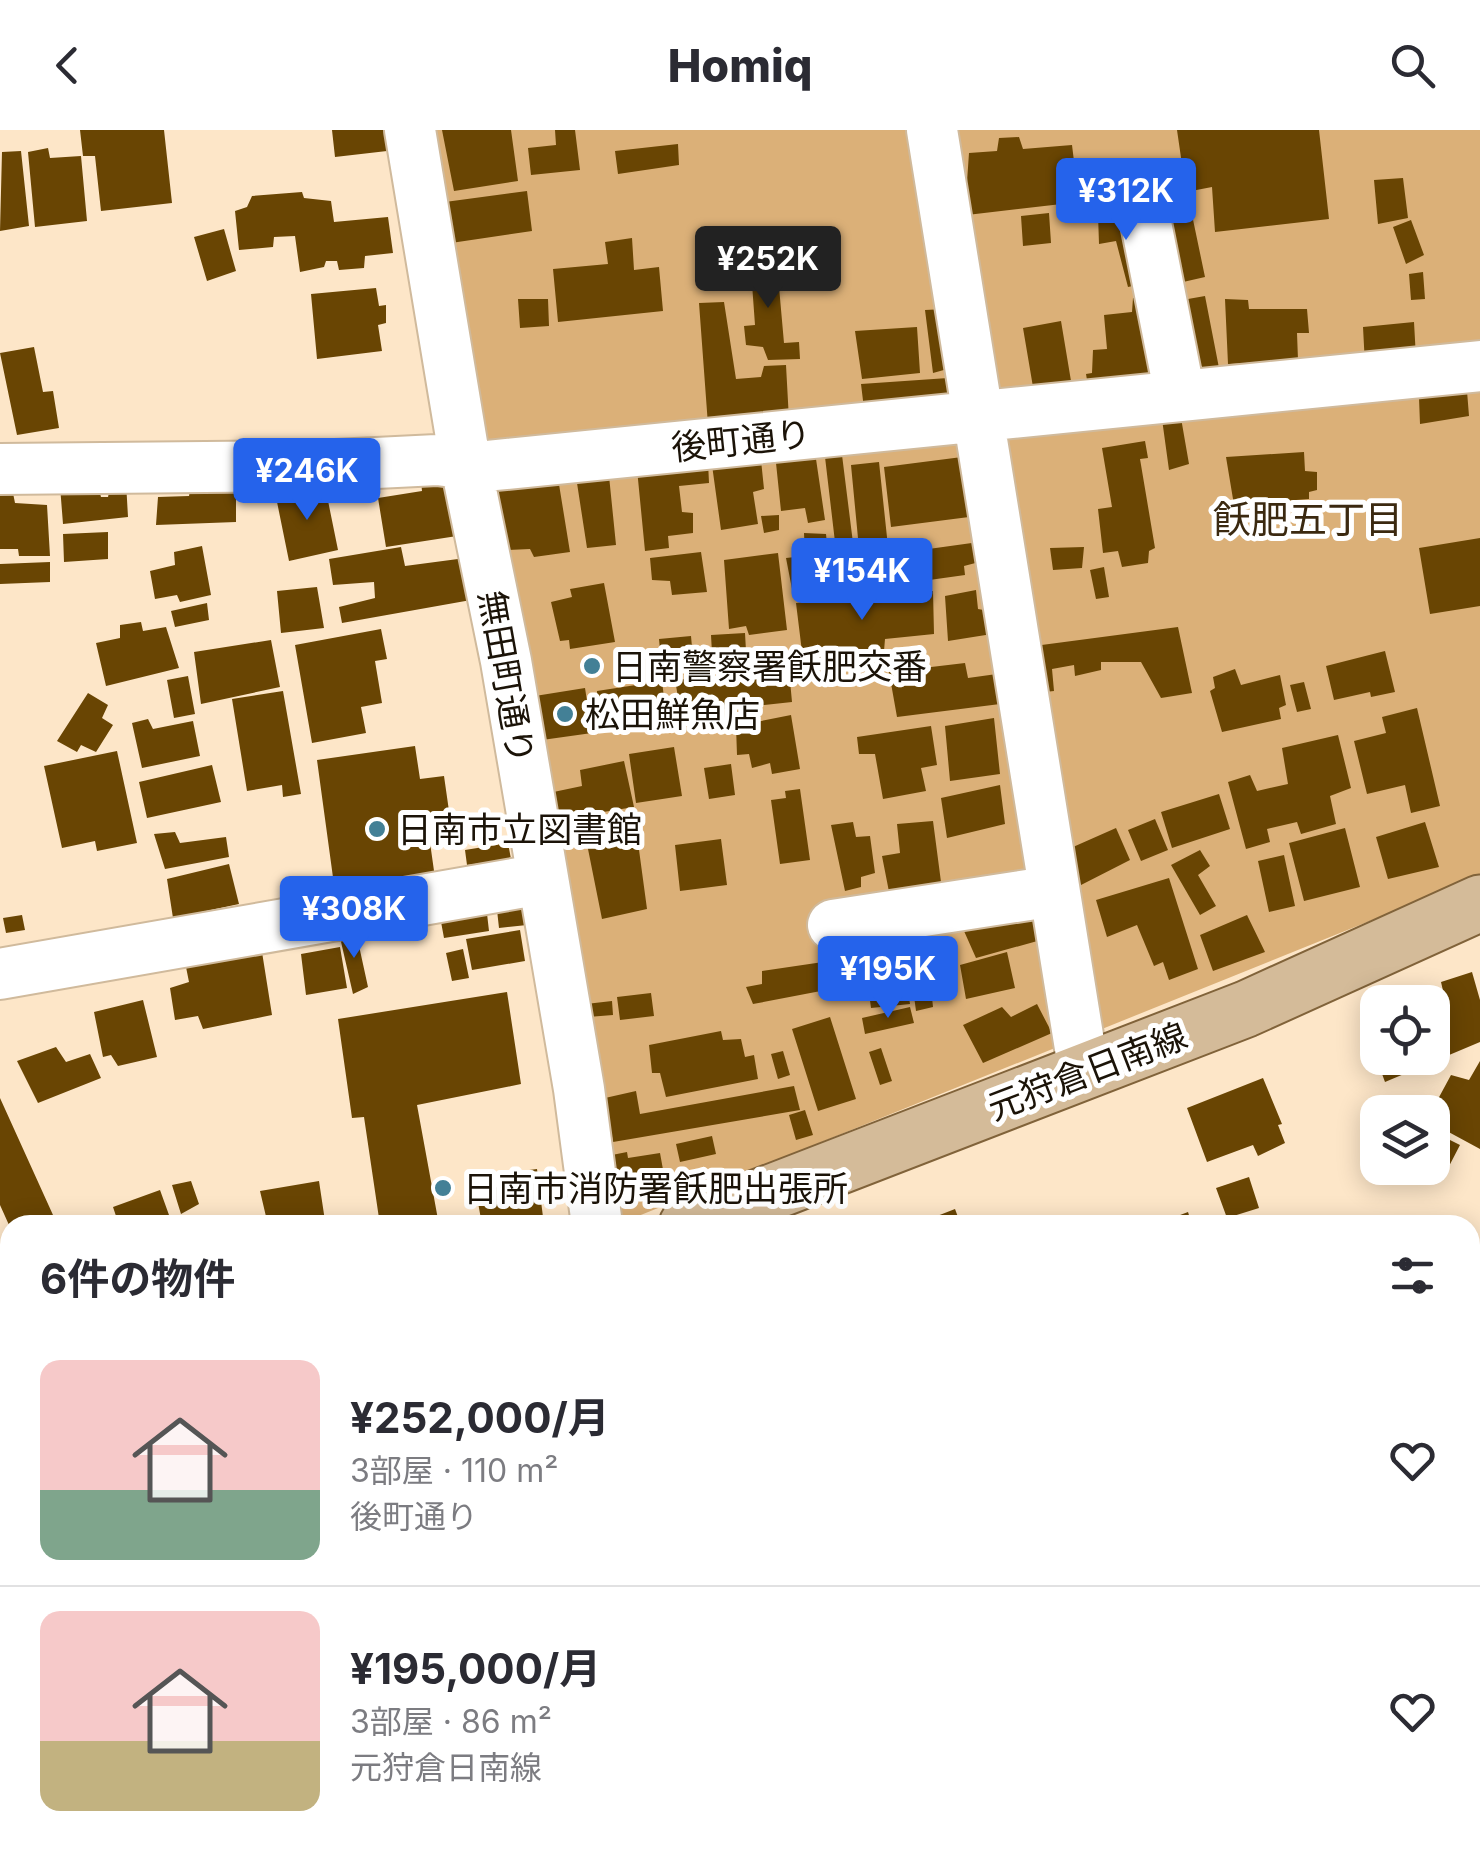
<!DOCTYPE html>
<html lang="ja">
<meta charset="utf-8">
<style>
body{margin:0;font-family:Inter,"Noto Sans JP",sans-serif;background:#f7f7f7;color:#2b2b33;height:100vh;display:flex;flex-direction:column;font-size:38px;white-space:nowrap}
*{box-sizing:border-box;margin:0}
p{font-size:32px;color:#7c7c81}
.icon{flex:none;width:55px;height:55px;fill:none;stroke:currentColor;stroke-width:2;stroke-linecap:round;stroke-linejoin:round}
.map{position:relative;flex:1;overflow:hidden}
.panel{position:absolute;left:0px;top:1085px;width:1480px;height:640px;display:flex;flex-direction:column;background:#fff;border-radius:30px 30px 0 0;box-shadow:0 5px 25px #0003}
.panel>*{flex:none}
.controls{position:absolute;left:1360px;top:855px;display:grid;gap:20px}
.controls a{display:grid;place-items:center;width:90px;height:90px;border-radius:20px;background:#fff;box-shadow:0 5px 25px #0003;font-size:50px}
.price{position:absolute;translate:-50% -85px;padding:0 22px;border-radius:10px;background:#2563eb;color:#fff;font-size:32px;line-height:65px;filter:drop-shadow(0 2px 5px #0008)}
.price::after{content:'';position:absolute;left:50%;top:60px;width:30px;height:22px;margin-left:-15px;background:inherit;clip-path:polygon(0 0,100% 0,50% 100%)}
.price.selected{background:#222;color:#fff}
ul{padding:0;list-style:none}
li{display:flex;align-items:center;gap:30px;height:250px;padding:0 40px}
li+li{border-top:2px solid #e1e1e2}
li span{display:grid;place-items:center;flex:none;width:280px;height:200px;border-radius:20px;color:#555}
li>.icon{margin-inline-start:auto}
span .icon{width:120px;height:120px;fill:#fffc;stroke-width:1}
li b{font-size:42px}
h2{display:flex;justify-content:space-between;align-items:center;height:120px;padding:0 40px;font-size:42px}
header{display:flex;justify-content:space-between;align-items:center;height:130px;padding:0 40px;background:#fff;font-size:45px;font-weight:800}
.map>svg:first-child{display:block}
.green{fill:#dbb078}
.building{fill:#694503}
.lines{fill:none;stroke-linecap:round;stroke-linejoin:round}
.minor-casing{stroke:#d0ba9c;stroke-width:54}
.major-casing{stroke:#81633a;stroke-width:59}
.minor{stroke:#fff;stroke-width:50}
.major{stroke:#d4bb99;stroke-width:55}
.poi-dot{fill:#438096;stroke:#fff;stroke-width:4}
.labels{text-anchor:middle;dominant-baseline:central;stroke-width:10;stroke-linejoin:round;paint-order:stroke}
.street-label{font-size:35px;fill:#1b1308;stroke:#fff}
.poi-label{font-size:35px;fill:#1b1308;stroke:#fff;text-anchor:start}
.neighbourhood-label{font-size:38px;fill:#3b2910;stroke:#fff}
</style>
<header><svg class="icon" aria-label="back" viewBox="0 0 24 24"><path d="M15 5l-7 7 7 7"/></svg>Homiq<svg class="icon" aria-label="search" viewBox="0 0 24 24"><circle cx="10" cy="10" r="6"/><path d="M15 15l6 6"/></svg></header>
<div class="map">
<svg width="1480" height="1725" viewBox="0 0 1480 1725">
<rect width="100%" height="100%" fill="#fde6c8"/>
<path class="green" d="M410,0H1480V751L1397,780L616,1095Z"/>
<path class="building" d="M80,0H164L172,73L101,81L95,26H83Z
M332,0H385L387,21L335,27Z
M442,0H511L518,51L454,61Z
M555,0H575L580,40L531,45L528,18L556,15Z
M1177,0H1319L1329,89L1215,102L1212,57L1186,62Z
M1019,7L1023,19L1072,15L1079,72L967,85L963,53L967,52L969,23L997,21L999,8Z
M678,14L679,35L618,44L615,21Z
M48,18L50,28L81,26L87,91L35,97L28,22Z
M21,21L29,96L0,101L2,22Z
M1403,48L1408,88L1378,94L1374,50Z
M527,61L532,101L451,113L445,72Z
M302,62L304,68L331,71L334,92L388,87L393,123L365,126L364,138L339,140L337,131H326L324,137L300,142L295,106L274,107L273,117L239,120L235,81L247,77L252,66Z
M1135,79L1150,152L1128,157L1116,111L1099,114L1098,84Z
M1191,80L1205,147L1170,155L1156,86Z
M1049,83L1051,113L1023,116L1021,86Z
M1411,90L1424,125L1406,134L1393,97Z
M224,99L236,141L207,151L194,107Z
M632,108L634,140L659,137L663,181L558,192L553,139L608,134L605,112Z
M821,112L825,144L791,148L787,116Z
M776,123L784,213L799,212L800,229L768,230L763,217L746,215L744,196L755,195L750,126Z
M1423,142L1425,169L1411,170L1409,144Z
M376,158L379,176L386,175V193L378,195L382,221L317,229L311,164Z
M1153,165L1172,255L1089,262L1086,244L1092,243L1093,220L1107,219L1104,185L1132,182L1133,168Z
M1205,166L1219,238L1184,245L1171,172Z
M518,169H548L549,196L520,198Z
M1225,169L1248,170L1249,179H1307L1309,203H1297L1298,230L1228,234Z
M724,172L736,249L761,247L764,236L786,235L789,290L708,295L699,173Z
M945,179L951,238L933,243L925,180Z
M1061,191L1071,251L1033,257L1023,198Z
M1414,192L1416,228L1365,235L1363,197Z
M917,197L920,243L862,249L855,201Z
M34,217L43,262L53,261L59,298L17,305L0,223Z
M948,248L951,274L865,287L861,254Z
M1467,261L1469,286L1420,294L1419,268Z
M1181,288L1189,334L1169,340L1162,289Z
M1145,311L1148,328L1140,329L1155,418L1149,421L1148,433L1122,437L1118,421L1103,423L1098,379L1112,377L1102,318Z
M1304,322L1305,341L1317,342V360L1309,362V369L1234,375L1226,327Z
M842,325L857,445L839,446L825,327Z
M962,327L969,387L891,397L884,337Z
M816,329L825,390L808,393L805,378L781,381L776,333Z
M761,330L764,359L753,362L758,394L721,400L712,335Z
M708,332L709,353L679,356L682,382L693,383V403L668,406L669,418L645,421L637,339Z
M879,332L889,426L860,429L851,335Z
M608,336L616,415L587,418L575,340Z
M557,342L570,422L534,427L530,419L506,420L491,350Z
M449,347L457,406L386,417L378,368L422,361L421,351Z
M97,352L101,367H108L111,353L126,352L128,387L63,394L60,356Z
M191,355H236V392L156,395L158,367L189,366Z
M325,356L338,420L289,431L276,367Z
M0,358H12L15,373L47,375L50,426H19L18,419H0Z
M779,385V400L764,403L761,386Z
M108,402V429L64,432L63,404Z
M804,403L826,404L831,454L792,459L786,428L805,426Z
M1480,408V476L1430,484L1419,418Z
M979,412L983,431L964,436L965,445L908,453L907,422Z
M202,416L211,465L180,472L177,465L155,469L150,441L175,435L174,422Z
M401,417L405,436L458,429L471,470L342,493L339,477L375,468L374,452L333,455L329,429Z
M1084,417L1082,438L1053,440L1050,418Z
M701,422L707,462L672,465L670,451L652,450L650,428Z
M778,423L787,500L749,505L746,496L729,499L724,430Z
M887,428L890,448L862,452L859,432Z
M50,432V452L0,454V434Z
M1104,437L1109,467L1096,469L1090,440Z
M604,453L615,512L570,519L569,510L560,511L551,472L572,467L570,459Z
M317,457L324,498L281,503L277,461Z
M976,460L978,479L989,481L992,504L948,511L945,466Z
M933,461L934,504L885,509L884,521L803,530L796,473Z
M207,473L209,490L175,497L171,481Z
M141,492L143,501L166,497L179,538L106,556L96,513L120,508V495Z
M1178,497L1192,563L1161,568L1141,532H1101V540L1075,546L1074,535L1052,539L1054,561L1036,563L1032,533L1043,530L1034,516Z
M381,499L387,529L375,531L382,573L361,577L366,603L312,613L295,515Z
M745,503L746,521L712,523L711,505Z
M691,506L693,528L661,531L659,509Z
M271,510L280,557L201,574L194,522Z
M1385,521L1395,562L1371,567L1370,562L1334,570L1326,536Z
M965,533L968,548L1004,543L1008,573L897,587L889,542Z
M1235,539L1241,555L1280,545L1286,575L1279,578L1281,589L1222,602L1210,561L1215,558L1213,547Z
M789,540L792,572L681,584L675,550Z
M188,546L195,584L174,588L167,550Z
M662,551L667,593L598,600L597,561Z
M1304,552L1311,579L1297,582L1290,555Z
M585,558L592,603L542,610L535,566Z
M283,561L301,664L283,667L282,655L247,661L232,569Z
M88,563L108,575L102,588L113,595L96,622L81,615L77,622L57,611Z
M1417,578L1440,676L1411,683L1405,655L1367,664L1354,611L1386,603L1382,587Z
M791,585L800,639L772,644L770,633L752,638L749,624L737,625L736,596Z
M994,588L1000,644L950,651L945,596Z
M148,589L153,599L193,591L200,626L142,638L132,593Z
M931,596L937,635L921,638L926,661L883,669L875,624H859L857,607Z
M1338,605L1351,658L1330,666L1336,694L1301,704L1297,692L1267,699L1270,712L1246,719L1228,652L1250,645L1257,661L1288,654L1282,618Z
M415,616L420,649L444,646L449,681L426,684L435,748L335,762L317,630Z
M674,617L682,666L636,673L629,624Z
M117,621L137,713L97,721L95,711L62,718L44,636Z
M624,631L634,677L548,691L544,664L582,656L580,640Z
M731,634L735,665L709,669L704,638Z
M212,635L221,672L147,688L139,652Z
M1000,655L1005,694L947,708L941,668Z
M800,659L810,730L780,734L771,670L786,668L785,661Z
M1219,664L1230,699L1172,718L1161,682Z
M1155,689L1168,720L1141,731L1128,700Z
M933,691L941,752L906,760L891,772L882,726L900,723L897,694Z
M853,692L856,707L870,706L875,743L861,747V757L845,761L831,695Z
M1425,692L1439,737L1388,749L1376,707Z
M1116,698L1130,730L1081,755L1064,721Z
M1345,698L1360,757L1304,771L1289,713Z
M175,702L180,713L226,707L229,727L165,739L154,704Z
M637,705L647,779L602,789L587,714Z
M721,709L727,755L680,761L675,715Z
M508,713L511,729L467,735L465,720Z
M1200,720L1210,736L1198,745L1216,776L1200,785L1171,735Z
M1284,725L1295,776L1269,782L1258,731Z
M229,734L239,774L173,788L167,749Z
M1169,748L1198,839L1169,850L1163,832L1154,836L1137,795L1107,807L1096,770Z
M524,767L527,795L499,798L496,771Z
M486,775L489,801L444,808L439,781Z
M1033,781L1041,810L976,828L960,792Z
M22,785L25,800L6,803L3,788Z
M1247,785L1265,822L1213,841L1200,805Z
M898,799L910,874L871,878L863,819L880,816L878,801Z
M520,800L525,831L472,840L466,809Z
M356,802L368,857L353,864L339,803Z
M947,813L953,855L931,858L933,877L916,881L908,821Z
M340,817L347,858L306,865L301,824Z
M463,819L469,848L452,851L446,823Z
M262,822L272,885L203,899L198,886L175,890L170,858L189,852L186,837Z
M1007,822L1015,858L966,869L960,835Z
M823,832L826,860L753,874L746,857L762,854V841Z
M1472,842L1480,870V912L1385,952L1367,903L1378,898V928H1432V870L1444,865L1441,852Z
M507,862L521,954L417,975L439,1095H380L364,987L352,988L338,889Z
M651,863L654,886L620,890L617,867Z
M143,870L157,927L118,936L111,925L103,927L94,882Z
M612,871L613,885L588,887L586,874Z
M1037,874L1052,903L983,933L963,895L1002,877L1011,887Z
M910,877L914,893L865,904L862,888Z
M830,887L856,969L818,981L792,899Z
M721,901L723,910L741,909L745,927L754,925L758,949L666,967L660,943H652L649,915Z
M56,917L66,932L90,924L101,948L38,973L17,931Z
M881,918L892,951L880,955L869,922Z
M783,921L790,945L778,949L771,924Z
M1480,931V1019L1432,993L1431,982L1451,945L1469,950Z
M1263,948L1282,994L1278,995L1285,1013L1258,1026L1253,1015L1207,1032L1187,978Z
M794,956L800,980L613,1012L605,968L636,961L640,984Z
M0,968L53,1085L28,1095H9L0,1075Z
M805,980L813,1005L796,1010L789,985Z
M1432,1001L1460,1015L1446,1042L1432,1035Z
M712,1006L716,1024L680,1032L676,1014Z
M627,1022L628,1028L660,1023L666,1056L645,1060L643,1051L618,1056L612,1025Z
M537,1039L544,1095H482L476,1061L498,1057V1044Z
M1249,1047L1259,1078L1227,1088L1216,1058Z
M191,1051L199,1074L181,1084L172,1055Z
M319,1051L325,1091L311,1095H268L260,1061Z
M160,1060L169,1085L141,1095H119L113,1077Z
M955,1079L961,1095H914Z
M1188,1082L1192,1095H1154Z
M3,1114L10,1121V1276L0,1253V1116Z
M1470,1155H1473L1480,1185V1196L1470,1199Z
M1480,1268V1314H1479L1476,1305L1470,1304V1271Z
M1480,1390V1421L1470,1423V1394Z
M10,1474V1524L0,1528V1478Z
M10,1600V1669L0,1670V1601Z
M785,1715H892L893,1719L881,1725H787Z
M1082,1715H1137L1139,1725H1084Z
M1177,1715H1263L1265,1725H1180Z
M1274,1715H1325L1326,1716L1293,1725H1277Z"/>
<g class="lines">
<defs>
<path id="minor" d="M410,0L465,331L506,531L579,959L597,1095
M932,0L1084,943
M1141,68L1180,265
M0,339L315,336L437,330L486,336L1480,236
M833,795L1054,761
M0,844L542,749
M0,1305L10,1329
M1470,1479L1480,1476
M709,1715L711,1725
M1403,1715L1406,1725
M229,1725L294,1715"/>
<path id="major" d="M687,1095L1246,879L1480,773
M0,1357L10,1352"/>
</defs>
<use href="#minor" class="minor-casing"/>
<use href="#major" class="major-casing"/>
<use href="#minor" class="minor"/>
<use href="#major" class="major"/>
</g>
<g class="poi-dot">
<circle cx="592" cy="536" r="10"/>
<circle cx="565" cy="584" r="10"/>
<circle cx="377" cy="699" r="10"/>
<circle cx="443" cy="1058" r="10"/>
</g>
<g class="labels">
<g class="street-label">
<text transform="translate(741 310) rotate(-6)">後町通り</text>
<text transform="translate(507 547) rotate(80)">無田町通り</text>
<text transform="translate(1087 941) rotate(-21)">元狩倉日南線</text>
</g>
<g class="poi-label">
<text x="612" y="536">日南警察署飫肥交番</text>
<text x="585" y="584">松田鮮魚店</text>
<text x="397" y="699">日南市立図書館</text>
<text x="463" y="1058">日南市消防署飫肥出張所</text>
</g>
<g class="neighbourhood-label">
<text x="1308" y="389">飫肥五丁目</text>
</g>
</g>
</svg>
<div class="controls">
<a><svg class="icon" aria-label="locate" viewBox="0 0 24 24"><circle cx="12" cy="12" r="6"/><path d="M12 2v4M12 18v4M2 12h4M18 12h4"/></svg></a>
<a><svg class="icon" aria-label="layers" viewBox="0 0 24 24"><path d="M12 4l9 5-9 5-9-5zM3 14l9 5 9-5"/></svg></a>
</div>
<b class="price" style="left:1126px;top:113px">¥312K</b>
<b class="price selected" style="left:768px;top:181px">¥252K</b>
<b class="price" style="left:307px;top:393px">¥246K</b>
<b class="price" style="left:862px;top:493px">¥154K</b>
<b class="price" style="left:354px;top:831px">¥308K</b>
<b class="price" style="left:888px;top:891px">¥195K</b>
<section class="panel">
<h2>6件の物件<svg class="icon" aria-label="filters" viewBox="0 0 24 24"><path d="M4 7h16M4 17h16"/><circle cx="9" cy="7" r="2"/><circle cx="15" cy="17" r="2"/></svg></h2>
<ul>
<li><span style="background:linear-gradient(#f6c9c9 65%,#7fa58c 0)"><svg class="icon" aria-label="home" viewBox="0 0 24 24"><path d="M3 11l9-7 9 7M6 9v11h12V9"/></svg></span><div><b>¥252,000/月</b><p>3部屋 · 110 m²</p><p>後町通り</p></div><svg class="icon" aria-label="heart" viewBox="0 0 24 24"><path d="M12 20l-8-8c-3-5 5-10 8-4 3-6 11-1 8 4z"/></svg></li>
<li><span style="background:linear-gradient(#f6c9c9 65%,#c2b280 0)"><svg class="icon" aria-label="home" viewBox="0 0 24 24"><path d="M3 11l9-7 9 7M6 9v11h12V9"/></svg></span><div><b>¥195,000/月</b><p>3部屋 · 86 m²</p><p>元狩倉日南線</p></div><svg class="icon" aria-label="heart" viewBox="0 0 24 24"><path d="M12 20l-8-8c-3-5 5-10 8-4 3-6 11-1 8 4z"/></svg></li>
</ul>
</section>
</div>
